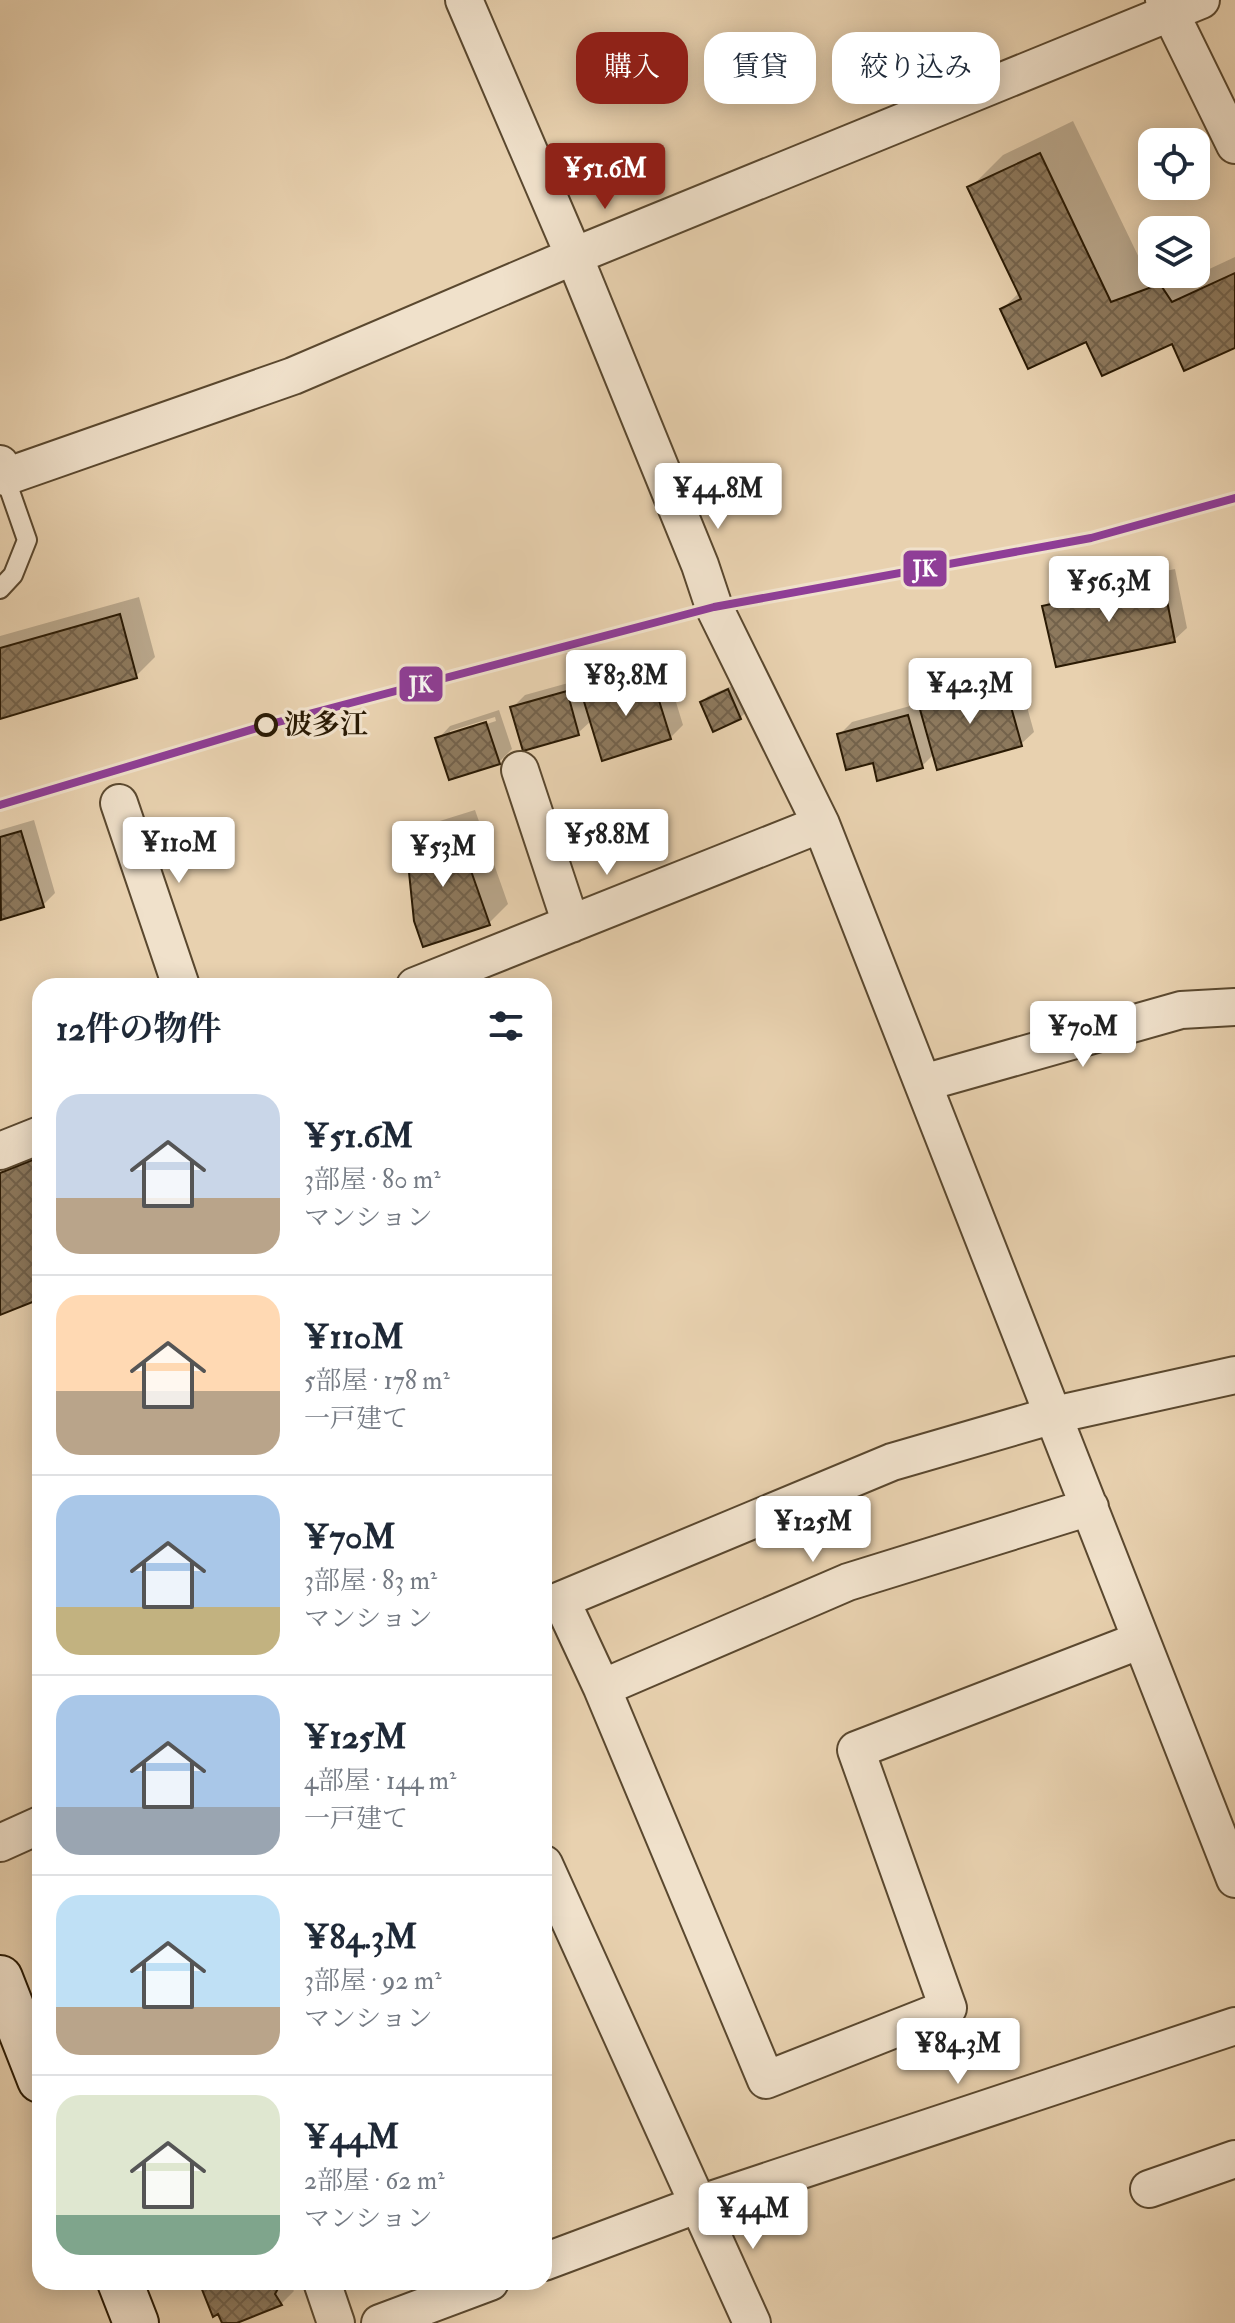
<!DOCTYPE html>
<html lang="ja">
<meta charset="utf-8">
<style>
body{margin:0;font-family:"IM FELL Double Pica","Noto Serif JP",serif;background:#f6f6f7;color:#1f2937;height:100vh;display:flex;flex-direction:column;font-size:30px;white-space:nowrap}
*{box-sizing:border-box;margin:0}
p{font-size:26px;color:#747a83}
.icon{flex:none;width:44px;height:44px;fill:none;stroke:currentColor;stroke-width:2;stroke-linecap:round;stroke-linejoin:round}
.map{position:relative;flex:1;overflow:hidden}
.side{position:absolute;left:32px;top:978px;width:520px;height:1312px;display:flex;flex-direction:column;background:#fff;border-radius:24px;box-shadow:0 4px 20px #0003}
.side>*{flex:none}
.top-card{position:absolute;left:576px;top:32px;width:538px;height:72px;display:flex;gap:16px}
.controls{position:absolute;left:1138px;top:128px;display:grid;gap:16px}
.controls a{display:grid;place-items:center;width:72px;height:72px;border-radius:16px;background:#fff;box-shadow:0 4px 20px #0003;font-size:40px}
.price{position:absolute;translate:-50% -68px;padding:0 18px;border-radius:8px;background:#fff;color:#222;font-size:26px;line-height:52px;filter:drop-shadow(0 2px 4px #0008)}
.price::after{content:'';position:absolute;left:50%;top:48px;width:24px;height:18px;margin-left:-12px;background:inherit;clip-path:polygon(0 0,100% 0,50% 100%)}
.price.on{background:#8f2418;color:#fff}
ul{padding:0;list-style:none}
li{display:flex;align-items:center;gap:24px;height:200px;padding:0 24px}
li+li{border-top:2px solid #e0e1e3}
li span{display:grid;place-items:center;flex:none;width:224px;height:160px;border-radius:24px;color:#555}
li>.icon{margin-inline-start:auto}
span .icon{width:96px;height:96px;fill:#fffc;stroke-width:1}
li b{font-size:34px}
h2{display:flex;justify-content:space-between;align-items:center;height:96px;padding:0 24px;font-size:34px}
.pill{padding:0 28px;border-radius:24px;background:#fff;box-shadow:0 4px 20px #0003;font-size:28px;line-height:72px}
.pill.on{background:#8f2418;color:#fff}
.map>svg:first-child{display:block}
.shadow{fill:#0003;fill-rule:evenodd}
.building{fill:url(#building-cross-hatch);stroke:#2a1a04;stroke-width:2}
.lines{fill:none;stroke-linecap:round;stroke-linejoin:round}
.service-casing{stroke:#5a482f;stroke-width:22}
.minor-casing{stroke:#5a482f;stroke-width:40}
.secondary-casing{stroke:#2a1a04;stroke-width:48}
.service{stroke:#f0e1cb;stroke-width:18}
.minor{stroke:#f0e1cb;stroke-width:36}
.secondary{stroke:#f0e1cb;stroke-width:44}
.rail-1-casing{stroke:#f0e1cb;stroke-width:14}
.rail-1{stroke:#8f3e97;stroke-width:8}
.stop-dot{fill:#f0e1cb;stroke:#2a1a04;stroke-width:4}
.labels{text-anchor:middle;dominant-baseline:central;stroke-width:6;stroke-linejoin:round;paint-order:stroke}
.stop-label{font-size:28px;font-weight:bold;fill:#2a1a04;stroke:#f0e1cb;text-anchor:start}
.line-badge{stroke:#f0e1cb;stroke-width:3}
.badge-label{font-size:22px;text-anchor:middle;font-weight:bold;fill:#fff}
</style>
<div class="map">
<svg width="1235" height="2323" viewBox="0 0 1235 2323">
<defs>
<pattern id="building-cross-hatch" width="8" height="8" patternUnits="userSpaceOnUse" patternTransform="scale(2)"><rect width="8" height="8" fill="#8d795d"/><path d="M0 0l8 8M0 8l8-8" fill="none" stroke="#73624b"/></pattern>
</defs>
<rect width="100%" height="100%" fill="#e8d1af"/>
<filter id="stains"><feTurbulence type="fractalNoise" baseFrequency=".0025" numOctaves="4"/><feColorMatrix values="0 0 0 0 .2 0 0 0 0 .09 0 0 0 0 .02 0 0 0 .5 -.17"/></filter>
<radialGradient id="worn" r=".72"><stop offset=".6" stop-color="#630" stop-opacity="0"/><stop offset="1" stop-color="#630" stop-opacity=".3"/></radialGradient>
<path class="shadow" d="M1073,121L1145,270L1152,267V274H1196V256L1205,271L1235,257V346L1087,339L1002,309L1020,292L970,188L1003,155Z
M1175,569L1187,628L1174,640L1045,606L1057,594Z
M139,597L155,657L136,676L0,717V636Z
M664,663L683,725L670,738L592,720L578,733L512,708L525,695L579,680L584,696L597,683Z
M1017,671L1034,732L1021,744L934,754L922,766L875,760L839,735L852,722L921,703L922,706L934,694Z
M734,685L746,712L740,718L702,702L708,696Z
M499,710L512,749L499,762L438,739L450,726ZM495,717L496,721L450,736V731Z
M475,810L508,904L489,923L424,945L408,844L427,825Z
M34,820L55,893L43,905L2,917L0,909V830Z
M40,1144V1297L0,1313V1160Z
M201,2282H288L294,2291L281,2304L232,2323H224Z"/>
<path class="building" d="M1040,153L1111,302L1160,284L1172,302L1235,273V348L1184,371L1172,344L1102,376L1086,342L1028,369L1000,309L1021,299L967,187Z
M1163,580L1175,642L1056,667L1042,606Z
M120,614L137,678L0,719V648Z
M651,675L671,739L602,761L582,695Z
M1004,682L1022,746L937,770L919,706Z
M728,689L741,719L713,732L700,702Z
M567,691L579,735L523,751L510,707Z
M908,715L923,768L877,781L873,763L846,770L837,734Z
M486,722L500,764L449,780L435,738Z
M456,828L490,925L423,947L414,921L406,843Z
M21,831L44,907L1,920L0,837Z
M40,1157V1299L0,1315V1173Z
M199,2282H279L280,2285L275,2294L282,2305L237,2323H222L218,2314L213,2317Z"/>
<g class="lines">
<defs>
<path id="service" d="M0,478L5,477L27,540L13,575L0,589"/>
<path id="minor" d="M464,0L574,256L700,565L714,607L821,824L1235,1879
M1164,0L1235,145
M0,464L5,477L293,376L574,256L1201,0
M520,770L571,924
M119,803L181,986
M415,986L821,824
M923,1083L1181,1010L1235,1007
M0,1151L40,1135
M561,1600L602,1688L848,1582L1090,1507
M544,1607L892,1462L1054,1415L1235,1375
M602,1688L766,2080L948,2008L856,1750L1141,1640
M0,1843L40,1825
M544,1864L752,2323
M1149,2189L1235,2159
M544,2262L699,2204L1235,2026
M322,2282L336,2323
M380,2323L490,2282"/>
<path id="secondary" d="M0,1978L40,2080
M120,2282L136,2323"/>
</defs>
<use href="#service" class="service-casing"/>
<use href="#minor" class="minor-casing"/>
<use href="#secondary" class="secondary-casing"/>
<use href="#service" class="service"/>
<use href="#minor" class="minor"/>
<use href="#secondary" class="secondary"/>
<defs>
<path id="rail-1" d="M0,805L267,725L714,607L1091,538L1235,498"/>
</defs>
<use href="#rail-1" class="rail-1-casing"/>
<use href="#rail-1" class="rail-1"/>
</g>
<circle class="stop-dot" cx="266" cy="725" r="10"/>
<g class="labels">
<g class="stop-label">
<text x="284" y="725">波多江</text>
</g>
</g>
<g class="line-badge">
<rect x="902" y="549" width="46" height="39" rx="8" fill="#8f3e97"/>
<rect x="398" y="665" width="46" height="38" rx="8" fill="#8f3e97"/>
</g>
<g class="badge-label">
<text x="925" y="576">JK</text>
<text x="421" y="692">JK</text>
</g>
<rect width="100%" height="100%" filter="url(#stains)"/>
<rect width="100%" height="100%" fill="url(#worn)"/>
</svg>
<div class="controls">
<a><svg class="icon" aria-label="locate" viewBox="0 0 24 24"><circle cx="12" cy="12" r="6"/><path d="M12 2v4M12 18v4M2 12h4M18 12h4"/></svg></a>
<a><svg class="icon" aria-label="layers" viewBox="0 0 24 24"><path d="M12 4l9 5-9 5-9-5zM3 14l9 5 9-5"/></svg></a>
</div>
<b class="price on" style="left:605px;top:211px">¥51.6M</b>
<b class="price" style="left:718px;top:531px">¥44.8M</b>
<b class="price" style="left:1109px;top:624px">¥56.3M</b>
<b class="price" style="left:626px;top:718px">¥83.8M</b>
<b class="price" style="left:970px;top:726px">¥42.3M</b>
<b class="price" style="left:607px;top:877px">¥58.8M</b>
<b class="price" style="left:179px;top:885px">¥110M</b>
<b class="price" style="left:443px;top:889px">¥53M</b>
<b class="price" style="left:1083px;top:1069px">¥70M</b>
<b class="price" style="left:813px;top:1564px">¥125M</b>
<b class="price" style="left:958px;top:2086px">¥84.3M</b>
<b class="price" style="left:753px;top:2251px">¥44M</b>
<div class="top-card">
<a class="pill on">購入</a>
<a class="pill">賃貸</a>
<a class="pill">絞り込み</a>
</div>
<section class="side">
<h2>12件の物件<svg class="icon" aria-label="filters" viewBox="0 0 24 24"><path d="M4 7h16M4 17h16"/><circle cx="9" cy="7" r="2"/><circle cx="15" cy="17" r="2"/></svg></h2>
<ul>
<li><span style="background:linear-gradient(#c9d6e8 65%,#b9a48a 0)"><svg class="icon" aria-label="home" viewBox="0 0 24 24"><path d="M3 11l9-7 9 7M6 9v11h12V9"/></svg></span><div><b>¥51.6M</b><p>3部屋 · 80 m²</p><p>マンション</p></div></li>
<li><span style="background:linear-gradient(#ffd9b3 60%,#b9a48a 0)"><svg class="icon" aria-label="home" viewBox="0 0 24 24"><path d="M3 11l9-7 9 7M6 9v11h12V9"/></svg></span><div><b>¥110M</b><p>5部屋 · 178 m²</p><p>一戸建て</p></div></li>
<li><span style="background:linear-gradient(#a9c7e8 70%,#c2b280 0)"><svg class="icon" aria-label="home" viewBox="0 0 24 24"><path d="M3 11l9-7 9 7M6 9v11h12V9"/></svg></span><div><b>¥70M</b><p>3部屋 · 83 m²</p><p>マンション</p></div></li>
<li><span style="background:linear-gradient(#a9c7e8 70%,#9aa5b1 0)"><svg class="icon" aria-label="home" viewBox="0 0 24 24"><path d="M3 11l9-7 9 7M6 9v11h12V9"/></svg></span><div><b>¥125M</b><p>4部屋 · 144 m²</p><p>一戸建て</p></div></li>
<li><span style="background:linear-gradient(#bfe0f5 70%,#b9a48a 0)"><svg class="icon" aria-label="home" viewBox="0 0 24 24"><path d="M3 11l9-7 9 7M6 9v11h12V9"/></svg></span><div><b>¥84.3M</b><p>3部屋 · 92 m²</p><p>マンション</p></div></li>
<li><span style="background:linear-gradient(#dfe7d0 75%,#7fa58c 0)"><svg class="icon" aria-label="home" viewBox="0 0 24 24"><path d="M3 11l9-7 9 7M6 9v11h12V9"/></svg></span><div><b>¥44M</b><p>2部屋 · 62 m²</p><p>マンション</p></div></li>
</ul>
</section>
</div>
